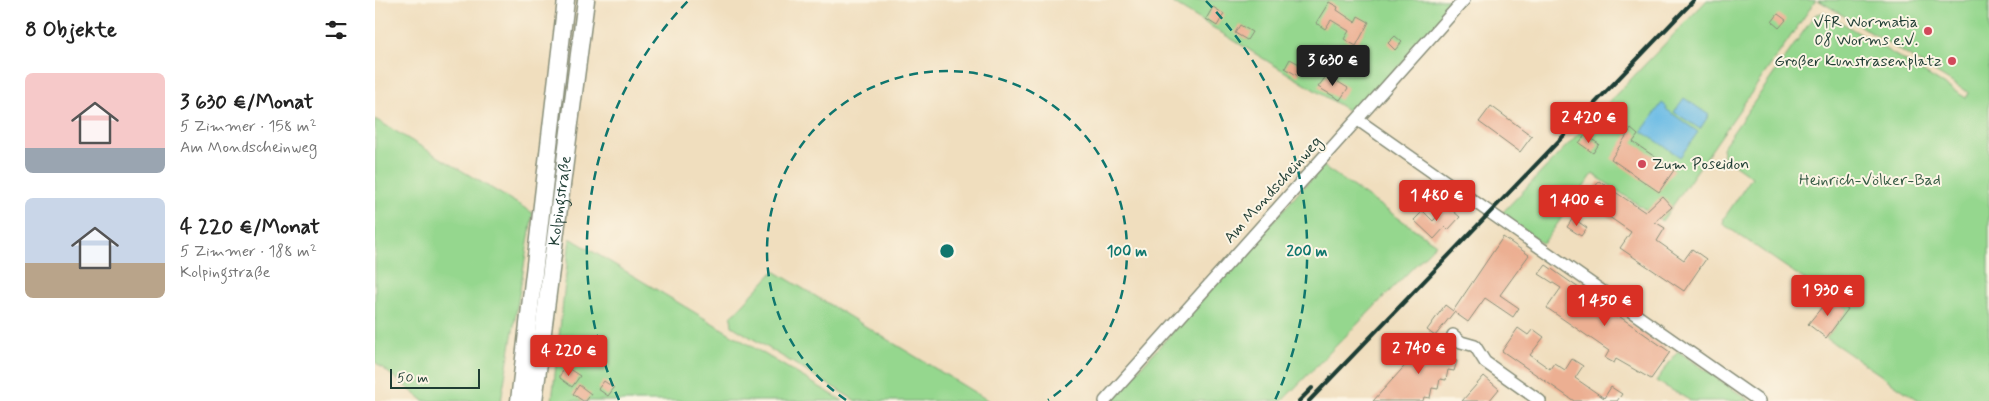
<!DOCTYPE html>
<html lang="de">
<meta charset="utf-8">
<style>
body{margin:0;font-family:Mynerve,sans-serif;background:#f2f2f2;color:#222;height:100vh;display:flex;flex-direction:column;font-size:19px;white-space:nowrap}
*{box-sizing:border-box;margin:0}
p{font-size:16px;color:#767676}
.icon{flex:none;width:28px;height:28px;fill:none;stroke:currentColor;stroke-width:2;stroke-linecap:round;stroke-linejoin:round}
.map{position:relative;flex:1;overflow:hidden}
.sheet{display:flex;flex-direction:column;background:#fff;width:375px}
.sheet>*{flex:none}
.scale{position:absolute;left:15px;bottom:12px;width:90px;box-sizing:border-box;padding-left:5px;border:2px solid #1f3d34;border-top:0;font-size:14px;line-height:18px;white-space:nowrap;color:#1f3d34;-webkit-text-stroke:4px #fcf5e5;paint-order:stroke}
.price{position:absolute;translate:-50% -42px;padding:0 11px;border-radius:5px;background:#d93025;color:#fff;font-size:16px;line-height:32px;filter:drop-shadow(0 1px 2px #0008)}
.price::after{content:'';position:absolute;left:50%;top:30px;width:15px;height:11px;margin-left:-8px;background:inherit;clip-path:polygon(0 0,100% 0,50% 100%)}
.price.current{background:#222;color:#fff}
ul{padding:0;list-style:none}
li{display:flex;align-items:center;gap:15px;height:125px;padding:0 25px}
li span{display:grid;place-items:center;flex:none;width:140px;height:100px;border-radius:8px;color:#555}
li>.icon{margin-inline-start:auto}
span .icon{width:60px;height:60px;fill:#fffc;stroke-width:1}
li b{font-size:21px}
h2{display:flex;justify-content:space-between;align-items:center;height:60px;padding:0 25px;font-size:21px}
main{display:flex;flex:1;min-height:0}
.map>svg:first-child{display:block}
.green{fill:#95d78e;stroke:#5a8a61}
.water{fill:#6abbe5;stroke:#447c8c}
.building{fill:#ecaf92}
.lines{fill:none;stroke-linecap:round;stroke-linejoin:round}
.minor-casing{stroke:#888e79;stroke-width:14}
.secondary-casing{stroke:#888e79;stroke-width:19}
.minor{stroke:#fff;stroke-width:11}
.secondary{stroke:#fff;stroke-width:16}
.rail{stroke:#1f3d34;stroke-width:4}
.ring{fill:none;stroke:#0f766e;stroke-width:2.5;stroke-dasharray:9 6}
.poi-dot{fill:#d1495b;stroke:#fcf5e5;stroke-width:2}
.labels{text-anchor:middle;dominant-baseline:central;stroke-width:4;stroke-linejoin:round;paint-order:stroke}
.poi-label{font-size:16px;fill:#1f3d34;stroke:#fcf5e5;text-anchor:end}
.park-label{font-size:16px;fill:#375c46;stroke:#fcf5e5}
.street-label{font-size:16px;fill:#1f3d34;stroke:#fcf5e5}
.centre{fill:#0f766e;stroke:#fcf5e5;stroke-width:2.5}
.ring-label{font-size:15px;text-anchor:middle;font-weight:bold;fill:#0f766e;stroke:#fcf5e5;stroke-width:4;stroke-linejoin:round;paint-order:stroke}
</style>
<main>
<section class="sheet">
<h2>8 Objekte<svg class="icon" aria-label="filters" viewBox="0 0 24 24"><path d="M4 7h16M4 17h16"/><circle cx="9" cy="7" r="2"/><circle cx="15" cy="17" r="2"/></svg></h2>
<ul>
<li><span style="background:linear-gradient(#f6c9c9 75%,#9aa5b1 0)"><svg class="icon" aria-label="home" viewBox="0 0 24 24"><path d="M3 11l9-7 9 7M6 9v11h12V9"/></svg></span><div><b>3 630 €/Monat</b><p>5 Zimmer · 158 m²</p><p>Am Mondscheinweg</p></div></li>
<li><span style="background:linear-gradient(#c9d6e8 65%,#b9a48a 0)"><svg class="icon" aria-label="home" viewBox="0 0 24 24"><path d="M3 11l9-7 9 7M6 9v11h12V9"/></svg></span><div><b>4 220 €/Monat</b><p>5 Zimmer · 188 m²</p><p>Kolpingstraße</p></div></li>
</ul>
</section>
<div class="map">
<svg width="1614" height="401" viewBox="0 0 1614 401">
<rect width="100%" height="100%" fill="#fcf5e5"/>
<filter id="ink" filterUnits="userSpaceOnUse"><feTurbulence type="fractalNoise" baseFrequency=".02" numOctaves="2"/><feDisplacementMap in="SourceGraphic" scale="10" xChannelSelector="R" yChannelSelector="G"/><feConvolveMatrix kernelMatrix="1 2 1 2 8 2 1 2 1" color-interpolation-filters="sRGB"/></filter>
<filter id="wash" filterUnits="userSpaceOnUse"><feTurbulence type="fractalNoise" baseFrequency=".0096" numOctaves="4" result="noise"/><feDisplacementMap in="SourceGraphic" scale="20" xChannelSelector="R" yChannelSelector="G"/><feGaussianBlur stdDeviation="1.12" result="paint"/><feColorMatrix in="noise" values="0 0 0 0 0 0 0 0 0 0 0 0 0 0 0 0 0 1.4 0 .05"/><feComposite in="paint" operator="in"/></filter>
<g filter="url(#wash)">
<rect width="100%" height="100%" fill="#f0debe"/>
<path class="green" d="M793,0H1084L988,107L972,110Z
M1332,0H1441L1287,221L1218,174L1168,244L1126,214Z
M1443,0H1614V401H1544L1451,338L1473,309L1456,296L1446,291L1348,224L1349,218L1377,177L1349,157L1347,148L1440,15L1449,12L1591,98L1594,93Z
M0,119L158,213L126,401H49L0,362Z
M948,166L1061,244L907,401H735Z
M195,238L468,401H177Z
M399,271L614,401H481L357,326L356,317Z
M1303,351L1375,401H1316L1281,381Z"/>
<path class="water" d="M1309,98L1334,115L1325,129L1299,112Z
M1287,103L1292,107L1291,109L1323,132L1305,157L1267,131Z"/>
<g id="blocks">
<path class="building" d="M954,2L963,7L962,10L980,22L983,16L994,22L981,46L969,39L974,31L956,20L950,29L941,23Z
M838,7L849,14L842,26L831,19Z
M1403,14L1411,20L1404,28L1397,22Z
M865,25L877,32L872,40L860,33Z
M1020,36L1027,42L1020,50L1013,43Z
M915,59L928,66L923,76L910,68Z
M952,75L973,88L965,100L943,87Z
M1116,106L1157,136L1145,152L1104,122Z
M1256,129L1263,135L1258,142L1299,170L1284,192L1236,159Z
M1210,135L1224,144L1218,153L1204,143Z
M1224,181L1270,212L1287,196L1297,207L1280,222L1290,228L1282,241L1309,260L1317,249L1331,259L1309,291L1245,248L1256,232L1211,201Z
M1072,206L1085,217L1073,230L1070,227L1059,239L1039,220L1048,211L1058,221Z
M1198,218L1212,228L1206,236L1192,227Z
M1128,237L1154,255L1125,295L1144,308L1138,317L1110,298L1093,322L1079,312L1060,336L1052,330L1070,305L1078,311Z
M1171,265L1295,352L1276,379L1241,359L1239,363L1230,358L1234,351L1172,308L1186,288L1164,274Z
M1456,296L1473,309L1451,338L1433,324Z
M1143,328L1153,335L1158,329L1169,337L1155,355L1175,369L1179,363L1190,370L1197,359L1208,366L1200,378L1229,398L1236,387L1247,394L1242,401H1199L1127,351Z
M1056,337L1070,349L1064,356L1082,361L1079,371L1073,370L1071,380L1065,379L1063,389L1057,388L1055,398L1049,397L1048,401H998Z
M191,367L205,376L197,387L185,378V375Z
M1109,376L1124,389L1114,401H1087Z
M229,381L239,388L233,396L223,389Z
M204,385L216,394L211,401H208L198,394Z"/>
</g>
</g>
<g filter="url(#ink)">
<use href="#blocks" fill-opacity="0" stroke="#888e79" stroke-width="1"/>
<g class="lines">
<defs>
<path id="minor" d="M983,120L1384,401
M1078,335L1086,342L1100,346L1110,362L1165,401
M730,401L1089,0"/>
<g id="secondary">
<path d="M144,401L191,0"/>
<path id="s1" d="M159,401L211,0"/>
</g>
</defs>
<use href="#minor" class="minor-casing"/>
<use href="#secondary" class="secondary-casing"/>
<use href="#minor" class="minor"/>
<use href="#secondary" class="secondary"/>
<path class="rail" d="M924,401L937,388
M934,401L1319,0"/>
</g>
</g>
<g class="ring">
<path d="M471 400A180 180 0 1 1 673 400"/>
<path d="M244 400A360 360 0 0 1 313 1M831 1A360 360 0 0 1 900 400"/>
</g>
<g class="poi-dot">
<circle cx="1553" cy="31" r="5"/>
<circle cx="1577" cy="61" r="5"/>
<circle cx="1267" cy="164" r="5"/>
</g>
<g class="labels">
<g class="poi-label">
<text x="1543" y="22">VfR Wormatia<tspan x="1543" dy="18">08 Worms e.V.</tspan></text>
<text x="1567" y="61">Großer Kunstrasenplatz</text>
<text x="1277" y="164" text-anchor="start">Zum Poseidon</text>
</g>
<g class="park-label">
<text x="1495" y="180">Heinrich-Völker-Bad</text>
</g>
<g class="street-label">
<text transform="translate(898 190) rotate(-48)">Am Mondscheinweg</text>
<text stroke="none"><textPath href="#s1" startOffset="202">Kolpingstraße</textPath></text>
</g>
</g>
<circle cx="572" cy="251" r="8" class="centre"/>
<g class="ring-label">
<text x="752" y="256">100 m</text>
<text x="932" y="256">200 m</text>
</g>
</svg>
<div class="scale">50 m</div>
<b class="price current" style="left:958px;top:87px">3 630 €</b>
<b class="price" style="left:1214px;top:144px">2 420 €</b>
<b class="price" style="left:1062px;top:222px">1 480 €</b>
<b class="price" style="left:1202px;top:227px">1 400 €</b>
<b class="price" style="left:1453px;top:317px">1 930 €</b>
<b class="price" style="left:1230px;top:327px">1 450 €</b>
<b class="price" style="left:1044px;top:375px">2 740 €</b>
<b class="price" style="left:194px;top:377px">4 220 €</b>
</div>
</main>
